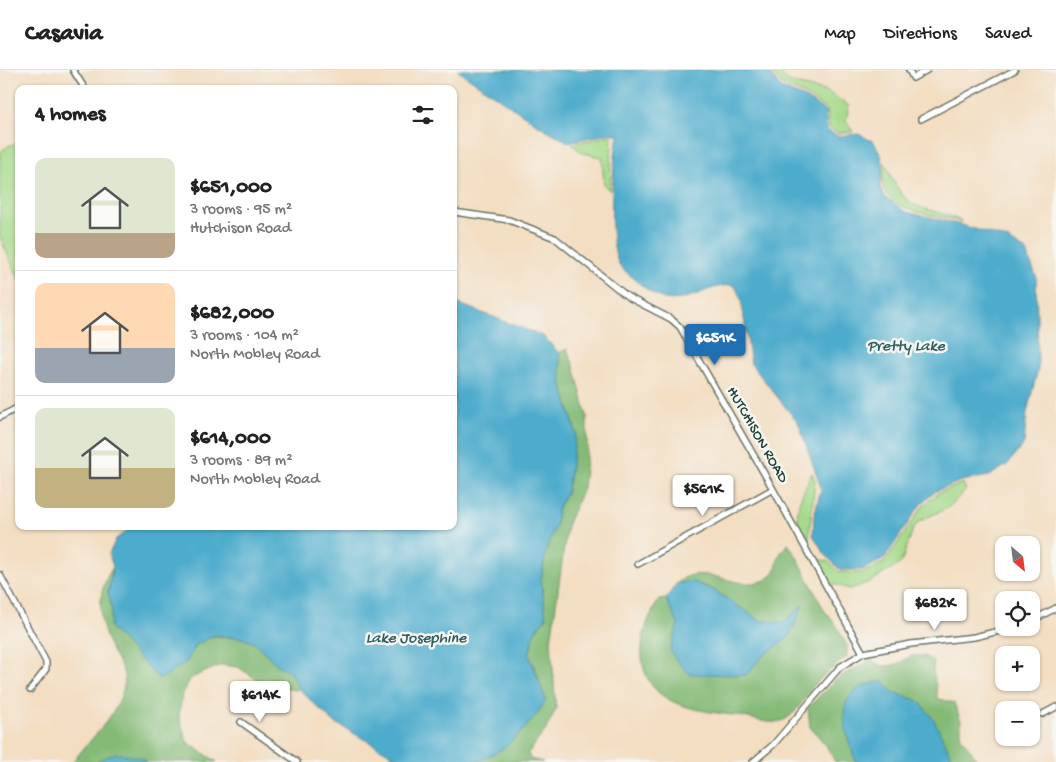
<!DOCTYPE html>
<meta charset="utf-8">
<style>
body{margin:0;font-family:"Gochi Hand",sans-serif;background:#f6f6f6;color:#222;height:100vh;display:flex;flex-direction:column;font-size:19px;white-space:nowrap}
*{box-sizing:border-box;margin:0}
p{font-size:16px;color:#767676}
.icon{flex:none;width:28px;height:28px;fill:none;stroke:currentColor;stroke-width:2;stroke-linecap:round;stroke-linejoin:round}
.map{position:relative;flex:1;overflow:hidden}
.side{position:absolute;left:15px;top:15px;width:442px;height:445px;display:flex;flex-direction:column;background:#fff;border-radius:10px;box-shadow:0 1px 4px #0004}
.side>*{flex:none}
.needle{width:32px;rotate:152deg}
.fabs{position:absolute;left:995px;top:466px;display:grid;gap:10px}
.fabs a{display:grid;place-items:center;width:45px;height:45px;border-radius:10px;background:#fff;box-shadow:0 1px 4px #0004;font-size:25px}
.price{position:absolute;translate:-50% -42px;padding:0 11px;border-radius:5px;background:#fff;color:#222;font-size:16px;line-height:32px;filter:drop-shadow(0 1px 2px #0008)}
.price::after{content:'';position:absolute;left:50%;top:30px;width:15px;height:11px;margin-left:-8px;background:inherit;clip-path:polygon(0 0,100% 0,50% 100%)}
.price.active{background:#1f6fb2;color:#fff}
ul{padding:0;list-style:none}
li{display:flex;align-items:center;gap:15px;height:125px;padding:0 20px}
li+li{border-top:1px solid #e0e0e0}
li span{display:grid;place-items:center;flex:none;width:140px;height:100px;border-radius:10px;color:#555}
li>.icon{margin-inline-start:auto}
span .icon{width:60px;height:60px;fill:#fffc;stroke-width:1}
li b{font-size:21px}
h2{display:flex;justify-content:space-between;align-items:center;height:60px;padding:0 20px;font-size:21px}
header{display:flex;align-items:center;gap:30px;box-sizing:border-box;height:70px;padding:0 25px;background:#fff;border-bottom:1px solid #e0e0e0}
header strong{font-size:24px}
nav{display:flex;gap:28px;margin-inline-start:auto;font-size:18px}
.map>svg:first-child{display:block}
.green{fill:#a6da8a;stroke:#628c5f}
.forest{fill:#84ba76;stroke:#527c55}
.water{fill:#4daccc;stroke:#367480}
.lines{fill:none;stroke-linecap:round;stroke-linejoin:round}
.minor-casing{stroke:#697566;stroke-width:8}
.minor{stroke:#fff;stroke-width:5}
.labels{text-anchor:middle;dominant-baseline:central;stroke-width:5;stroke-linejoin:round;paint-order:stroke}
.street-label{font-size:15px;fill:#1f3d34;stroke:#f6f6f2}
.water-label{font-size:16px;font-style:italic;fill:#2d5e62;stroke:#f6f6f2}
</style>
<header>
<strong>Casavia</strong>
<nav><a>Map</a><a>Directions</a><a>Saved</a></nav>
</header>
<div class="map">
<svg width="1056" height="692" viewBox="0 0 1056 692">
<rect width="100%" height="100%" fill="#f6f6f2"/>
<filter id="ink" filterUnits="userSpaceOnUse"><feTurbulence type="fractalNoise" baseFrequency=".02" numOctaves="2"/><feDisplacementMap in="SourceGraphic" scale="10" xChannelSelector="R" yChannelSelector="G"/><feConvolveMatrix kernelMatrix="1 2 1 2 8 2 1 2 1" color-interpolation-filters="sRGB"/></filter>
<filter id="wash" filterUnits="userSpaceOnUse"><feTurbulence type="fractalNoise" baseFrequency=".0096" numOctaves="4" result="noise"/><feDisplacementMap in="SourceGraphic" scale="20" xChannelSelector="R" yChannelSelector="G"/><feGaussianBlur stdDeviation="1.12" result="paint"/><feColorMatrix in="noise" values="0 0 0 0 0 0 0 0 0 0 0 0 0 0 0 0 0 1.4 0 .05"/><feComposite in="paint" operator="in"/></filter>
<g filter="url(#wash)">
<rect width="100%" height="100%" fill="#f3dec2"/>
<path class="green" d="M774,0H777L788,12L828,22L849,36L846,50L853,62L838,63L829,58L827,40L807,26L782,15L773,4Z
M612,65L610,121L604,115L602,87L582,83L572,74Z
M19,73V210L0,167V82L10,75Z
M884,92C891,105 898,124 910,132C923,141 947,142 962,152C941,146 892,142 884,119C881,112 885,100 884,92Z
M812,403L815,411L808,474C790,442 798,435 812,403Z
M963,413L966,420L949,437L918,452L913,459L901,493L870,512L850,519L829,513L816,489L828,491L839,502L862,503L885,492L922,437L938,423Z"/>
<path class="forest" d="M567,279L574,296L587,346V379L583,418L567,456L551,571L556,639L545,661L528,683L530,689L543,692H477L508,673L527,655L539,608L529,585L535,561L546,548L541,510L546,481L556,454L558,437L567,421L576,363L562,314L559,283Z
M788,474L797,487L824,540L836,555L847,576V587C835,595 825,604 815,614C804,627 796,648 778,652C764,654 746,646 732,645C694,640 646,635 642,588C640,567 648,547 659,530L666,529L678,554L746,605L763,586L789,566L802,536L784,552C777,552 766,553 760,551C730,537 713,506 676,514C703,487 740,528 770,507C777,502 776,494 779,487C780,482 785,478 788,474Z
M113,497L108,522L112,539L110,557L143,592H186L196,575L213,566L242,568L256,574L277,595L290,602L299,619L293,620L258,610L238,597L221,595L191,608L182,624L179,646L187,672L217,692H73C90,668 118,646 124,616C127,601 118,593 112,581C98,552 95,524 113,497Z
M911,586H924L934,592C931,605 938,615 937,628L954,633L961,651V667L975,686L976,692H835L826,675L810,657L808,638L835,610L871,589C884,602 897,595 911,586Z"/>
<path class="water" d="M457,0H771L770,4L781,18L807,29L825,41L827,60L838,66L859,64L874,72L881,85L883,101L880,117L885,127L906,142L959,154L1007,169L1026,181L1036,206L1037,249L1038,299L1027,342L1024,374L1007,395L989,406L961,411L936,421L920,435L884,489L862,500H840L824,483L813,465L814,446L821,418L799,354L751,294L741,229L735,216C711,212 690,234 665,229C656,227 645,218 639,213C633,207 623,201 619,194C606,169 613,93 618,65L612,63L568,72L538,55Z
M454,232L543,266L559,283L562,314L576,363L567,421L558,437L556,454L546,481L541,510L546,548L535,561L529,585L546,630C532,654 506,682 478,691C464,692 417,692 401,690L332,651L299,619L290,602L277,595L256,574L242,568L215,565L196,575L186,592L160,610L110,557L112,539L108,522L113,497L109,484L116,469L133,456H454Z
M691,511L715,521L761,551L784,552L803,535L789,567L763,586L746,605L689,604L675,589L670,579L678,554L666,529L676,514Z
M883,611L893,622L919,631L934,650L954,692H856C843,656 829,618 883,611Z
M115,683L142,688L148,692H96Z"/>
</g>
<g filter="url(#ink)">
<g class="lines">
<defs>
<path id="minor" d="M73,0L85,19
M909,0L913,8L927,0
M921,49L1015,0
M454,142L509,150L555,168L628,227L671,249L680,257L773,419L863,583
M0,347L19,337
M638,494L773,419
M0,505L46,592V599L30,620
M1031,551L1056,538
M1043,644L1056,637
M241,652L297,692
M753,692L773,675L840,597L863,583L911,574L974,567L1012,558"/>
</defs>
<use href="#minor" class="minor-casing"/>
<use href="#minor" class="minor"/>
</g>
</g>
<g class="labels">
<g class="street-label">
<text transform="translate(757 365) rotate(60)">HUTCHISON ROAD</text>
</g>
<g class="water-label">
<text x="906" y="277">Pretty Lake</text>
<text x="416" y="569">Lake Josephine</text>
</g>
</g>
</svg>
<div class="fabs">
<a><svg class="needle" viewBox="-14 -14 28 28"><path d="M0-13l5 13h-10z" fill="#e53935"/><path d="M0 13l5-13h-10z" fill="#767676"/></svg></a>
<a><svg class="icon" aria-label="locate" viewBox="0 0 24 24"><circle cx="12" cy="12" r="6"/><path d="M12 2v4M12 18v4M2 12h4M18 12h4"/></svg></a>
<a>+</a>
<a>−</a>
</div>
<b class="price active" style="left:715px;top:296px">$651K</b>
<b class="price" style="left:703px;top:447px">$561K</b>
<b class="price" style="left:935px;top:561px">$682K</b>
<b class="price" style="left:260px;top:653px">$614K</b>
<section class="side">
<h2>4 homes<svg class="icon" aria-label="filters" viewBox="0 0 24 24"><path d="M4 7h16M4 17h16"/><circle cx="9" cy="7" r="2"/><circle cx="15" cy="17" r="2"/></svg></h2>
<ul>
<li><span style="background:linear-gradient(#dfe7d0 75%,#b9a48a 0)"><svg class="icon" aria-label="home" viewBox="0 0 24 24"><path d="M3 11l9-7 9 7M6 9v11h12V9"/></svg></span><div><b>$651,000</b><p>3 rooms · 95 m²</p><p>Hutchison Road</p></div></li>
<li><span style="background:linear-gradient(#ffd9b3 65%,#9aa5b1 0)"><svg class="icon" aria-label="home" viewBox="0 0 24 24"><path d="M3 11l9-7 9 7M6 9v11h12V9"/></svg></span><div><b>$682,000</b><p>3 rooms · 104 m²</p><p>North Mobley Road</p></div></li>
<li><span style="background:linear-gradient(#dfe7d0 60%,#c2b280 0)"><svg class="icon" aria-label="home" viewBox="0 0 24 24"><path d="M3 11l9-7 9 7M6 9v11h12V9"/></svg></span><div><b>$614,000</b><p>3 rooms · 89 m²</p><p>North Mobley Road</p></div></li>
</ul>
</section>
</div>
